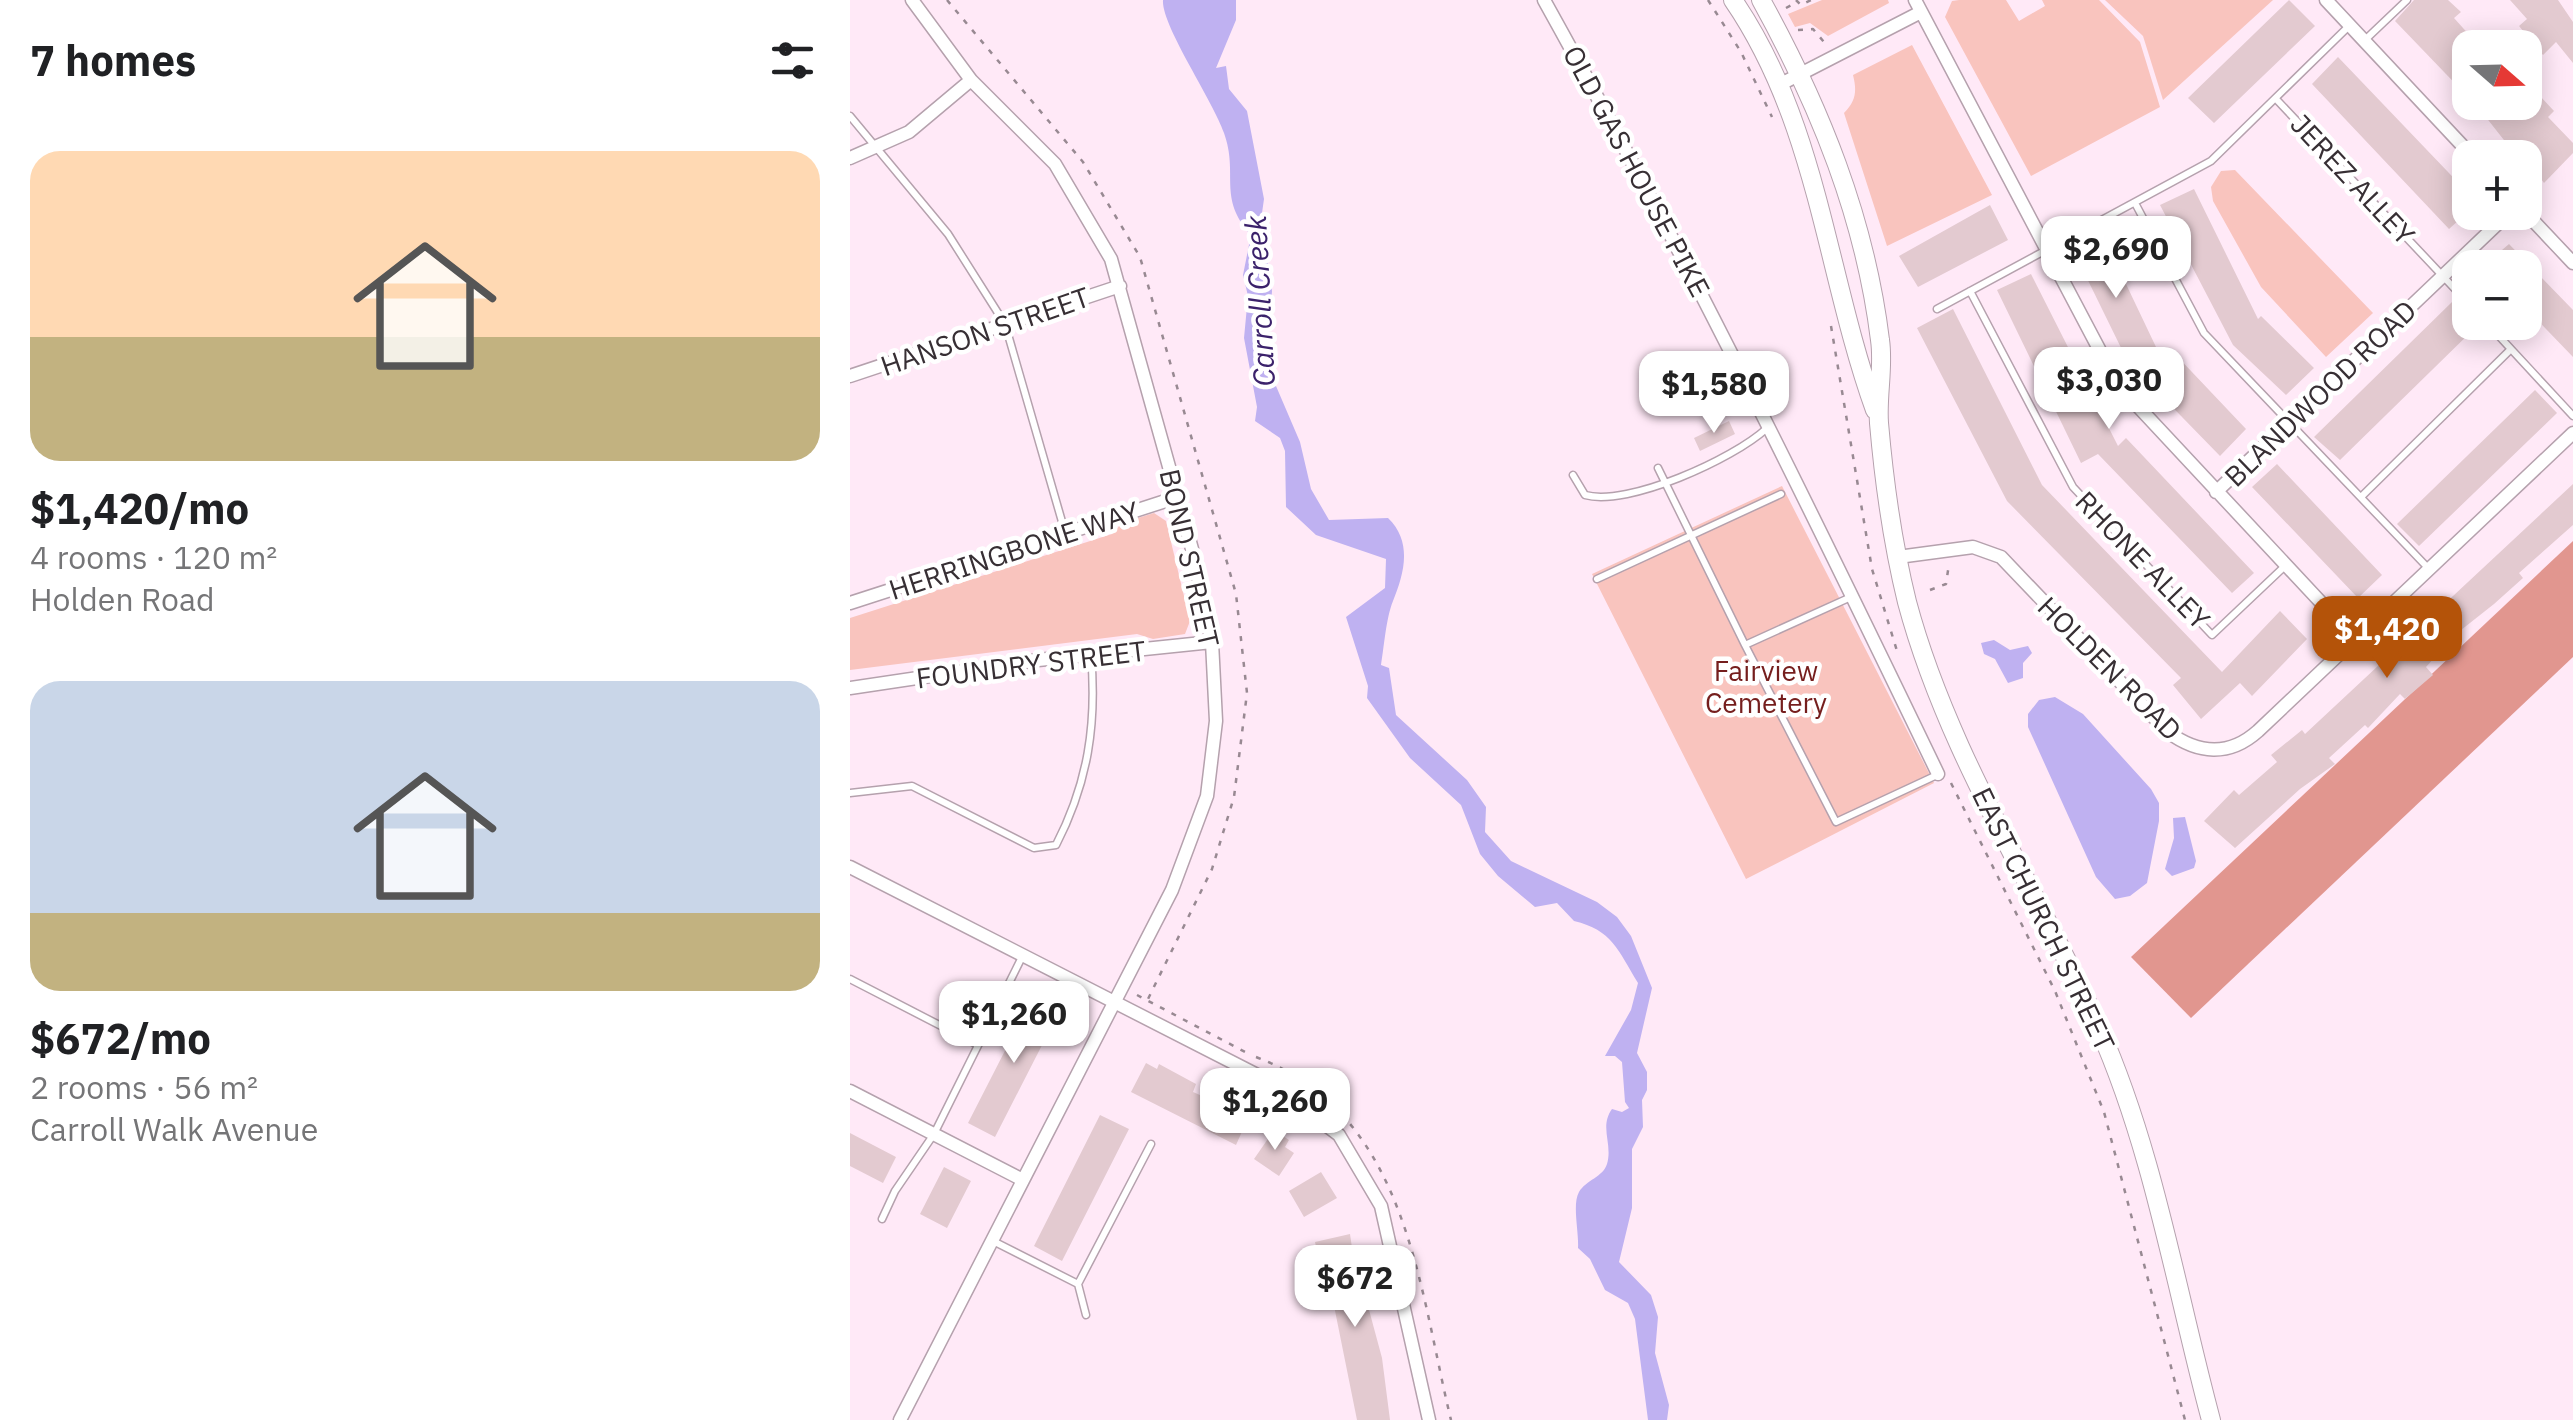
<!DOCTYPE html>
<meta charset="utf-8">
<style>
body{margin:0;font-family:"IBM Plex Sans",sans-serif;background:#f6f6f6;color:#202124;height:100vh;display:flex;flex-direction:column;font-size:38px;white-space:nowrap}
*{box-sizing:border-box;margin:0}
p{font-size:32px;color:#757577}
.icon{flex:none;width:55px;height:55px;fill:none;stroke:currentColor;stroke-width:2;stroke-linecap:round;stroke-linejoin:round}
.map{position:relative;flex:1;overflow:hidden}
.details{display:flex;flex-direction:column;background:#fff;width:850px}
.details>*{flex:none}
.needle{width:65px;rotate:110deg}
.buttons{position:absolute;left:1602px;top:30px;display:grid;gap:20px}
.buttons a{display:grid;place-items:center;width:90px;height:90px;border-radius:20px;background:#fff;box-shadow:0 5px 25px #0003;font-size:50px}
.price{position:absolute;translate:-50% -85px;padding:0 22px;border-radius:20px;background:#fff;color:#222;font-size:32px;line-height:65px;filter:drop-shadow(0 2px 5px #0008)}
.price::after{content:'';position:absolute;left:50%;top:60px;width:30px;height:22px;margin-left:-15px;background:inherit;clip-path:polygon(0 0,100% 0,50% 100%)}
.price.on{background:#b45309;color:#fff}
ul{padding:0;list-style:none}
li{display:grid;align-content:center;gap:20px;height:530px;padding:0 30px}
li span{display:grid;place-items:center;height:310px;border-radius:30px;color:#555}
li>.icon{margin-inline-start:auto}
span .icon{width:180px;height:180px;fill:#fffc;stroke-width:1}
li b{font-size:42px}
h2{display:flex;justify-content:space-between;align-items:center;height:120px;padding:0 30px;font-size:42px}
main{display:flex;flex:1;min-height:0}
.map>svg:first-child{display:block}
.green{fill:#f9c4be}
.forest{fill:#e1968f}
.water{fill:#bfb1f1}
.building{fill:#e3cad0}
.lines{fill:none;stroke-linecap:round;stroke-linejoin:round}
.lane-casing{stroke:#b5a1ad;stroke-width:9}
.street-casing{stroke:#b5a1ad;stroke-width:15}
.secondary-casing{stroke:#b5a1ad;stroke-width:20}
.path{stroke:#988992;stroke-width:2.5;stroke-dasharray:5 8;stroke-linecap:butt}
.lane{stroke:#fff;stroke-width:6}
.street{stroke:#fff;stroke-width:12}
.secondary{stroke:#fff;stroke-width:18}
.labels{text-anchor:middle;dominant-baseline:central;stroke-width:9;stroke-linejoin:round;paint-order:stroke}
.street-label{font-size:28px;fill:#372f34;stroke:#fff}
.park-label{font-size:28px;fill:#751e1d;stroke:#fff}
.water-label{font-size:30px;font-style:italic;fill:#3b226b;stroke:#fff}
</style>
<main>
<section class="details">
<h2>7 homes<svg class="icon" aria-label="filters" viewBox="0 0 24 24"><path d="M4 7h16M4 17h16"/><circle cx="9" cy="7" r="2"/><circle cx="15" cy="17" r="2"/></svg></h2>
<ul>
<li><span style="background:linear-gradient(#ffd9b3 60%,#c2b280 0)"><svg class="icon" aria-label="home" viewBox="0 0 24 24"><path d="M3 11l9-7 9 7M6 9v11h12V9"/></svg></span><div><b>$1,420/mo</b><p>4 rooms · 120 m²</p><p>Holden Road</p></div></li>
<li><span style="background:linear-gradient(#c9d6e8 75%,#c2b280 0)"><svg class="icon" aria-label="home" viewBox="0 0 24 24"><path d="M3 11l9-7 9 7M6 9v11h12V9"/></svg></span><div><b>$672/mo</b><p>2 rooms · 56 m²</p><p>Carroll Walk Avenue</p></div></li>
</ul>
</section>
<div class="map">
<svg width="1723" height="1420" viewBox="0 0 1723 1420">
<rect width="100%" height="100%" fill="#ffe9f7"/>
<path class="green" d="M972,0H1038L1039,3L978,36L960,23L945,27L938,14Z
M1109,0H1156L1169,21L1195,6L1192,0H1249L1290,42L1310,107L1181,176L1095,17L1102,1Z
M1255,0H1423L1313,100L1293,36Z
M1062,45L1142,195L1037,246L994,113C1006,101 1007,91 1003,75Z
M1385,170L1523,313L1476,357L1411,287L1363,201L1361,187L1371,171Z
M932,486L1084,783L896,879L742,574Z
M304,513L316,521L340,621L335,634L303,639L287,634L0,670V618L262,534L272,523Z"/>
<path class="forest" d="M1723,541V657L1341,1018L1281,957Z"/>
<path class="water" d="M313,0H386V20L366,68L376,66L379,89L397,111L414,199L412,213L418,225L415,242L422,291L418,356L423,379L450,442L461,489L479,520L538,518C563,542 554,574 543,601C536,618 534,648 531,665L539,668L546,715L617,780L636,807L635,832L661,861L747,902L767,917L781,936L802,988L787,1053L797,1072V1090L792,1100L793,1127L782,1149V1208L769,1262L801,1295L808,1317L805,1353L819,1405L817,1420H798L785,1319L778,1303L755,1290L740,1259L728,1248C729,1232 722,1204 729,1192C736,1180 753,1177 757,1164C763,1144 749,1127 762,1109L772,1112L779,1108L775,1102L772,1062L765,1056H755L781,1010L788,983C768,950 762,930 724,921L707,903L685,907L648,876L630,854L611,805L560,758L517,698L518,686L496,617L535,588L536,559L466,535L436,507L435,451L430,438L405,421L407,407L394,338L398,296L393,275L401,235C367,197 389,175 374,133C364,102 311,25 313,0Z
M1144,640L1160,650L1178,646L1182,653L1173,663V678L1158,683L1145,659L1134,654L1131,643Z
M1205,697L1233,714L1301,789L1309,803V821L1297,883L1280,896L1265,899L1246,877L1178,727V714L1189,700Z
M1335,817L1346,861L1344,868L1322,876L1315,869L1324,838L1323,818Z"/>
<path class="building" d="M1439,0L1465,26L1364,123L1338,98Z
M1564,0H1598L1611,12L1604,18L1631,48H1620V99L1545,21Z
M1660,0H1708L1723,22V63L1706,42L1693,55L1669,26L1677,19Z
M1488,57L1620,195V210L1599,229L1462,84Z
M1675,80L1704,111L1698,117L1723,143V153L1694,183L1666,145L1661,149L1624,102H1675Z
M1344,189L1408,319L1411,316L1464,368L1436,395L1383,345L1310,205Z
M1140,205L1158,240L1068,287L1049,256Z
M1256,242L1306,347L1277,360L1227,258Z
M1659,244L1723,310V357L1675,307V268H1631Z
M1181,274L1268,446L1276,438L1404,573L1382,593L1248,454L1231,463L1147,290Z
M1602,302L1627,326L1490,460L1464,437Z
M1103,309L1192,485L1372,672L1430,611L1457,639L1402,696L1390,683L1351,719L1323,685L1331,678L1157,501L1067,328Z
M1323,352L1396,429L1370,456L1295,379Z
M1685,390L1707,413L1569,546L1547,524Z
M879,421L885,434L850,451L844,438Z
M1427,464L1532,575L1508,598L1402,487Z
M1723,484V525L1669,573L1673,578L1644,604L1606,634L1576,667L1583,675L1555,699L1550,694L1518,728L1515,725L1479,758L1485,764L1450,789L1385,848L1354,821L1384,790L1389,795L1427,762L1421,755L1452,730L1455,734Z
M184,994L211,1008L145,1137L118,1123Z
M296,1063L307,1069L309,1064L346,1084L343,1092L371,1104L373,1098L390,1106L388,1111L399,1116L386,1145L281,1092Z
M250,1115L279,1129L212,1261L184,1246Z
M424,1130L439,1140L435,1147L444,1153L429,1176L404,1159Z
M0,1133L46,1157L33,1183L0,1166Z
M94,1167L121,1181L97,1228L70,1214Z
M471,1172L487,1198L454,1217L439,1191Z
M500,1234L509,1296L515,1295L532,1358L540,1420H507L477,1271L472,1272L465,1242Z"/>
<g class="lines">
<defs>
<path id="lane" d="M1516,39L1557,0
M1426,99L1620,305
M0,116L98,234L155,324L215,532
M1285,203L1354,333L1579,569
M1120,291L1223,487L1362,635L1435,566
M1087,309L1361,161L1499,26
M1636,322L1723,416
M808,468L895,645
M723,475L735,495C778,507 883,459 916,429
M1511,497L1660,350
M747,579L931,494
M1001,597L895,645L986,822L1087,775
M0,793L62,786L184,848L206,845C238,783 247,724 241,655
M0,979L128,1045
M32,1219L45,1191L84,1134L172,957
M143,1241L228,1284L301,1144
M228,1284L236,1315"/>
<path id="street" d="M694,0C836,255 962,512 1088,774
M1065,0L1268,385L1506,640
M1476,0L1624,158
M929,85L1071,12
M0,158L59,132L121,80
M1675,212L1723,263
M0,376L270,286
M1366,492L1660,212
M1048,557L1123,547L1151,557L1318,732C1348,754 1379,757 1408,731L1723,433
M0,603L328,497
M0,688L188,660L362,642
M0,867L415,1079L489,1135L531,1206L579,1420
M0,1091L173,1180
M50,1420L322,890L357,796L366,721L362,642L342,549L261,259L205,164L121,80L62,0"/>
<path id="secondary" d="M883,0C968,124 976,274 1025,410
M911,0C970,107 1015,218 1030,340C1034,367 1027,395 1029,423C1034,481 1043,545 1057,602C1097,752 1186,887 1249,1028C1304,1152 1326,1290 1361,1420"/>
</defs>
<use href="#lane" class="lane-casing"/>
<use href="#street" class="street-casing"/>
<use href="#secondary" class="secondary-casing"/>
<path class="path" d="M97,0L233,162L290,257L386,594L397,693L384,797L362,869L298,999
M858,0L891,52L922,117
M946,0L951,5L961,0
M936,8L947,2
M948,30L963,29L974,42
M981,326L1022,569L1047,651
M1080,590L1096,584L1099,564
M1101,783L1205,991L1254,1112L1335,1420
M287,995L399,1054
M406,1057C557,1114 568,1284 601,1420"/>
<use href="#lane" class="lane"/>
<use href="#street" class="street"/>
<use href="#secondary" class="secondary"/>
</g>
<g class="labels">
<g class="street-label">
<text transform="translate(787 171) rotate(62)">OLD GAS HOUSE PIKE</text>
<text transform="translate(1503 179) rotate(47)">JEREZ ALLEY</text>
<text transform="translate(135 331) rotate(-19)">HANSON STREET</text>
<text transform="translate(1470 393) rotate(-44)">BLANDWOOD ROAD</text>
<text transform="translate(164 550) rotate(-18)">HERRINGBONE WAY</text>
<text transform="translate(340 558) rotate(77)">BOND STREET</text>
<text transform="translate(1293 560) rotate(46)">RHONE ALLEY</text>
<text transform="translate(181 664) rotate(-7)">FOUNDRY STREET</text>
<text transform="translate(1260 668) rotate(45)">HOLDEN ROAD</text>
<text transform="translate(1194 919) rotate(64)">EAST CHURCH STREET</text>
</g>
<g class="park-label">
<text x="916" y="670">Fairview<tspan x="916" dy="32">Cemetery</tspan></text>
</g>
<g class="water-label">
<text transform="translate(409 301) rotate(-93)">Carroll Creek</text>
</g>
</g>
</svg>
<div class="buttons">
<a><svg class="needle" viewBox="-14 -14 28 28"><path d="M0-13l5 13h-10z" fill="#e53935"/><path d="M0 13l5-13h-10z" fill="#757577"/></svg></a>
<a>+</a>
<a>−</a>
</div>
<b class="price" style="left:1266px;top:301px">$2,690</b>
<b class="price" style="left:1259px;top:432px">$3,030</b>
<b class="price" style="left:864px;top:436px">$1,580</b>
<b class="price on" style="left:1537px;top:681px">$1,420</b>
<b class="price" style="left:164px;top:1066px">$1,260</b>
<b class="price" style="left:425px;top:1153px">$1,260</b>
<b class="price" style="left:505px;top:1330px">$672</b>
</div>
</main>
